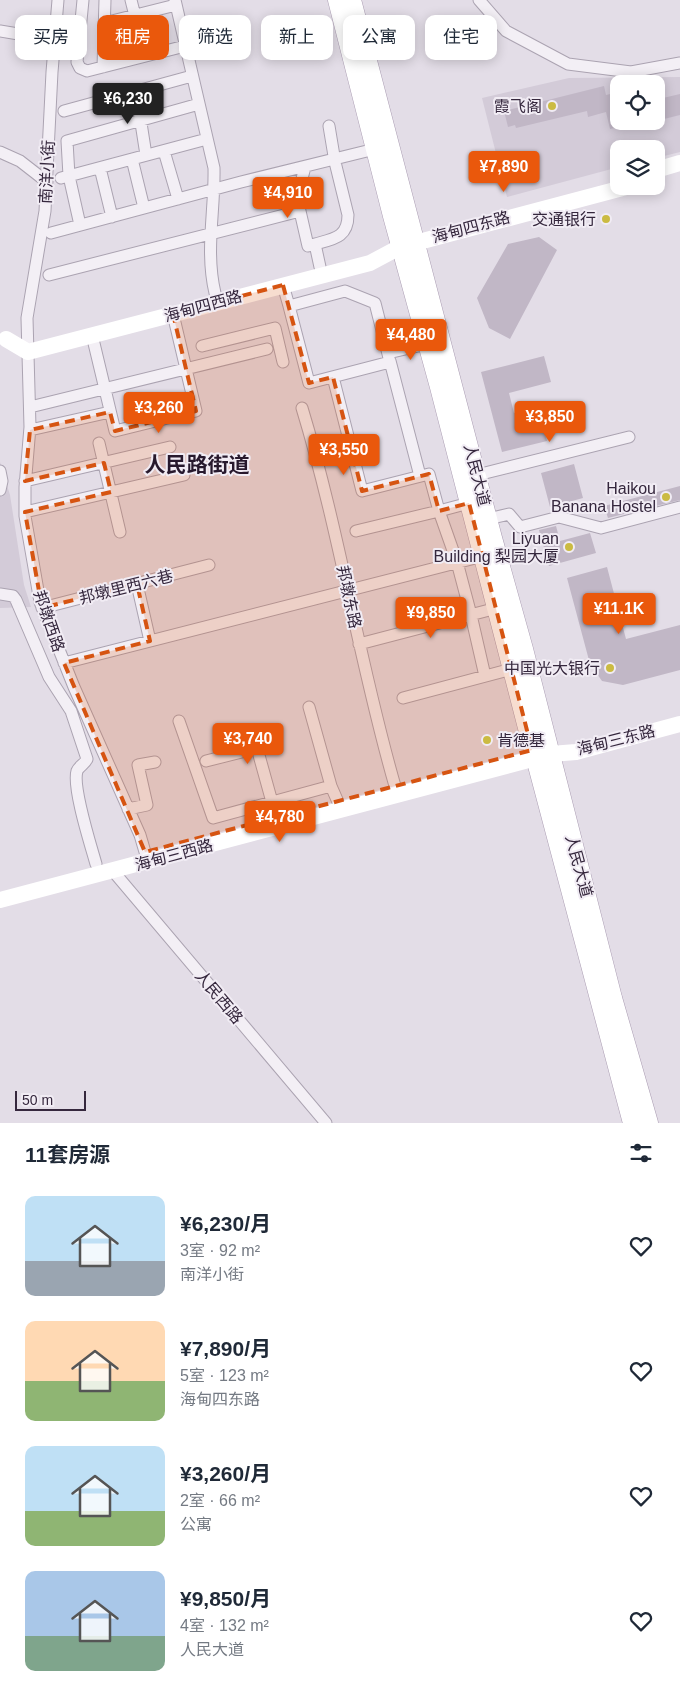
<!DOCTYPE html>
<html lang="zh">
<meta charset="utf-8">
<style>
body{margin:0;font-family:Arial,"Noto Sans SC",sans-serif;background:#f6f6f7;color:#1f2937;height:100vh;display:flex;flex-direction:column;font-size:19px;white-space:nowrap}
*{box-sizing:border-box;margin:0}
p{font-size:16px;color:#747a83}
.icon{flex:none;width:28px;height:28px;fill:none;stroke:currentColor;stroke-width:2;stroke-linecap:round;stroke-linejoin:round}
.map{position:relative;height:1123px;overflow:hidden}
.drawer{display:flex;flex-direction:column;background:#fff;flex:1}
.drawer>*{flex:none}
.hud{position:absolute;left:15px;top:15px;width:650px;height:45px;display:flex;gap:10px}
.fabs{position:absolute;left:610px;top:75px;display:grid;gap:10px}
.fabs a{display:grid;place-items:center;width:55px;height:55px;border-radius:10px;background:#fff;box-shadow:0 2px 12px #0003;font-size:25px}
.scale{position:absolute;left:15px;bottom:12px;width:71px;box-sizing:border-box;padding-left:5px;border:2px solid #35273d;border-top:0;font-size:14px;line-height:18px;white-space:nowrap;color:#35273d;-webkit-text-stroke:4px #f1ecf4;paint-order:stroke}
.price{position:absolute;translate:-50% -42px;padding:0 11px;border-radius:5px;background:#ea580c;color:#fff;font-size:16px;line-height:32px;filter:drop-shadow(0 1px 2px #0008)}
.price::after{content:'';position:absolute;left:50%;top:30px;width:15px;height:11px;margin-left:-8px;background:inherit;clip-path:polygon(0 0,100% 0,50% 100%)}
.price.selected{background:#222;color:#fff}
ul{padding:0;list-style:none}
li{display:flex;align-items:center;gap:15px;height:125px;padding:0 25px}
li span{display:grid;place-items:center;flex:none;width:140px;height:100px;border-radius:10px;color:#555}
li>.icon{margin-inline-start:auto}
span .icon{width:60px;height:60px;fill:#fffc;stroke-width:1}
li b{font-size:21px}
h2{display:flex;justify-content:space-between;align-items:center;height:60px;padding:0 25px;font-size:21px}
.tag{padding:0 18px;border-radius:10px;background:#fff;box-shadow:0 2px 12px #0003;font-size:18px;line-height:45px}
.tag.selected{background:#ea580c;color:#fff}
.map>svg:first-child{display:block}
.built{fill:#d3cbd8;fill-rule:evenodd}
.building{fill:#c1b7c6}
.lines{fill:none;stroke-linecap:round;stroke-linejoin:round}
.street-casing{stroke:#aba3b1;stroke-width:13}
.primary-casing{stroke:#aa9cb2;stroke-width:19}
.street{stroke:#f3eff5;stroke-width:11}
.secondary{stroke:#fff;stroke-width:16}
.primary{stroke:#fff;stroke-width:18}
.marked{fill:#d65411;fill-opacity:0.2;stroke:#d65411;stroke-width:4;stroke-dasharray:10 6;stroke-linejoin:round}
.poi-dot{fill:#cbbb42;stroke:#f1ecf4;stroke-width:2}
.labels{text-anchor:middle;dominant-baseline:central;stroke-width:4;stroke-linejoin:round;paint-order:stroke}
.poi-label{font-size:16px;fill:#35273d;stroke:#f1ecf4;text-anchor:end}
.street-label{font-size:16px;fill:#35273d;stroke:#f1ecf4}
.district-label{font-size:21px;font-weight:bold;fill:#27192d;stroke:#f1ecf4}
</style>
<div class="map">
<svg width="680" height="1123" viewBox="0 0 680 1123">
<rect width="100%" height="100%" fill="#e3dde7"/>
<path class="built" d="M680,77V152L656,158V149H619V167L507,197L482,98L569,78ZM619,84H656V121H619Z
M0,462L10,495L24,585L31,607L0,608Z"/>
<path class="building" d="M604,86L606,95L619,92V127L610,129L606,112L588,117L587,111L516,128L515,125L508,127L504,111Z
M662,94L663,98L680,94V115L656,121V95Z
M539,237L557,250L510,339L489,328L477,298L508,244Z
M544,356L551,382L509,393L514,413L538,407L547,441L502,452L481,372Z
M574,464L583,498L550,507L541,473Z
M680,486V500L608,518L604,506Z
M556,526L560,541L590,533L596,553L549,566L539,530Z
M607,567L626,639L680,625V670L623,685L602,681L590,664L567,578Z"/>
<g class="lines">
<defs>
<path id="street" d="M58,0L52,72L45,211L27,318L30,427L25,487V516L40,602L74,687L140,835L145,852
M83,0L77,62L80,68L87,71L185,46
M131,0L145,56
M175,0L214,168C215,210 205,251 215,293
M479,0L506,31L568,64L631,72L680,63
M104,23L176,5
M0,31L54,40
M103,67L105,0
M136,91L146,155
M64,111L192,76
M164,151L178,199
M0,152L20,161L47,182
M132,159L144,208
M305,167L297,198L308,246L315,244L320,267
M100,168L112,217
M61,178L207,139
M80,225L69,176L67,141L199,104
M51,233L241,182L375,149
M315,244C333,239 348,238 348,215L335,162L329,126
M49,275L300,211
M283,285L289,306L345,291L375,303L390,362L309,383L289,306
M92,335L115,431L196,411L173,314
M202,346L275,328L283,362
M388,353L427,344
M390,361L420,476
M333,377L362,491L429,474L439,511L469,503
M30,407L267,349
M302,408C340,533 359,662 395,786
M30,430L110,412
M99,443L120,532
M0,471L2,481L0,490
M477,475L629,437
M25,481L170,447
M25,512L184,475
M488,519L509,514L520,527L559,517L601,528L680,507
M356,531L439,511L457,562L471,615L485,676
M137,584L150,641
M0,594L13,596L16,600L49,677L71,711L87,759C85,764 79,766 77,771C72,787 91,846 96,864
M42,608L209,565
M359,644L497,608
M64,663L483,556
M403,698L512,669
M309,707L331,786
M179,721L213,818L331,786L338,802
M206,761L257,748L272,802
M128,809L147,805L138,765L155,762
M113,871L326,1123"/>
<path id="primary" d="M337,0L392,216L439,387L526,724L632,1123
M352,0L493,538L524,649L613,998L649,1123"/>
</defs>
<use href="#street" class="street-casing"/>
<use href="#primary" class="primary-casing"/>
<use href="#street" class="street"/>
<path class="secondary" d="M656,170L680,163
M6,339L28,352L370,263L400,247L630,186
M0,900L551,754L576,752L680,724"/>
<use href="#primary" class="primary"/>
</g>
<path class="marked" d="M283,285L309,383L333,377L362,491L429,474L439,511L469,503L532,750L145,852L64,663L150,641L137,584L42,608L25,512L111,492L104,463L25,481L30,430L110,412L115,431L196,411L173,314Z"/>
<g class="poi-dot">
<circle cx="552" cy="106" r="5"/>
<circle cx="606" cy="219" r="5"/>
<circle cx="666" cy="497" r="5"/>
<circle cx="569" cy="547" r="5"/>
<circle cx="610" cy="668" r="5"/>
<circle cx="487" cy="740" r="5"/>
</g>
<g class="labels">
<g class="poi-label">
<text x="542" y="106">霞飞阁</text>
<text x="596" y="219">交通银行</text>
<text x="656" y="488">Haikou<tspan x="656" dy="18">Banana Hostel</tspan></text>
<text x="559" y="538">Liyuan<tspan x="559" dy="18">Building 梨园大厦</tspan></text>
<text x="600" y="668">中国光大银行</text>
<text x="497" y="740" text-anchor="start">肯德基</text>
</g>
<g class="street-label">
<text transform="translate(47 172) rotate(-87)">南洋小街</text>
<text transform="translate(471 227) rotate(-15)">海甸四东路</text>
<text transform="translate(203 306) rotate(-15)">海甸四西路</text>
<text transform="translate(477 475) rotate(76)">人民大道</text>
<text transform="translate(126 587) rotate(-14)">邦墩里西六巷</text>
<text transform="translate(349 597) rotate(78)">邦墩东路</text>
<text transform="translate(49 621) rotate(71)">邦墩西路</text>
<text transform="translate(616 740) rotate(-14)">海甸三东路</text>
<text transform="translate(174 855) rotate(-15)">海甸三西路</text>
<text transform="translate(579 866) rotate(75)">人民大道</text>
<text transform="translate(219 997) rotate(50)">人民西路</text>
</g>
<g class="district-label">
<text x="197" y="464">人民路街道</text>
</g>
</g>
</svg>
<div class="fabs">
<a><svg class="icon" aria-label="locate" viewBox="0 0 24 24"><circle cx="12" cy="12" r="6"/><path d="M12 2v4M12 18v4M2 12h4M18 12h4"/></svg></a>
<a><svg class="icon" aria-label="layers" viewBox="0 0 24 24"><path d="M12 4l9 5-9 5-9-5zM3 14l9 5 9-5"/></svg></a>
</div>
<div class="scale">50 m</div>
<b class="price selected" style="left:128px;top:125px">¥6,230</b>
<b class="price" style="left:504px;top:193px">¥7,890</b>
<b class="price" style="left:288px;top:219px">¥4,910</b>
<b class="price" style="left:411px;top:361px">¥4,480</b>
<b class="price" style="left:159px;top:434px">¥3,260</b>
<b class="price" style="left:550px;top:443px">¥3,850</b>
<b class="price" style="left:344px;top:476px">¥3,550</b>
<b class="price" style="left:619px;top:635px">¥11.1K</b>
<b class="price" style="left:431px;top:639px">¥9,850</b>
<b class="price" style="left:248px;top:765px">¥3,740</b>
<b class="price" style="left:280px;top:843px">¥4,780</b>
<div class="hud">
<a class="tag">买房</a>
<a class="tag selected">租房</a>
<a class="tag">筛选</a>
<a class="tag">新上</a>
<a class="tag">公寓</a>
<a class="tag">住宅</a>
</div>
</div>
<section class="drawer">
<h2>11套房源<svg class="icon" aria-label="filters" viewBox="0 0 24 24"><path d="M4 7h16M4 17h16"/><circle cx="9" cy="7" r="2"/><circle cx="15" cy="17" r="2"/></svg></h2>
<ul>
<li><span style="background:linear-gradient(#bfe0f5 65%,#9aa5b1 0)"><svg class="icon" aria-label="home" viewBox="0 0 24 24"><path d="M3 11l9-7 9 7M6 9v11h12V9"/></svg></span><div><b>¥6,230/月</b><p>3室 · 92 m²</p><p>南洋小街</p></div><svg class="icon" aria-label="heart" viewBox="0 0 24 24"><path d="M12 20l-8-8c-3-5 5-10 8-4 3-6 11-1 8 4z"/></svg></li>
<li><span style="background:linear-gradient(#ffd9b3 60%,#8fb573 0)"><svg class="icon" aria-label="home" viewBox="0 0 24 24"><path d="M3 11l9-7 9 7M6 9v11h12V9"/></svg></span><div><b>¥7,890/月</b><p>5室 · 123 m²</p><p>海甸四东路</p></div><svg class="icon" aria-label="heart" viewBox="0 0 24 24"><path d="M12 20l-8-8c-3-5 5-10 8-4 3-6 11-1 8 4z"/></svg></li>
<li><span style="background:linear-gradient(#bfe0f5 65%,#8fb573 0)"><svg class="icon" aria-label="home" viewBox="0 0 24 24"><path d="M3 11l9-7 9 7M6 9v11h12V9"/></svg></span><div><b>¥3,260/月</b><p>2室 · 66 m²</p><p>公寓</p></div><svg class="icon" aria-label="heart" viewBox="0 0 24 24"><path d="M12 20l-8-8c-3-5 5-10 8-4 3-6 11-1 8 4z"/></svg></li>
<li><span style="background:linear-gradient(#a9c7e8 65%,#7fa58c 0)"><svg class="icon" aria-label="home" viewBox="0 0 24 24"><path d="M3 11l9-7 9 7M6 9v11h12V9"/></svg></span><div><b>¥9,850/月</b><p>4室 · 132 m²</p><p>人民大道</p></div><svg class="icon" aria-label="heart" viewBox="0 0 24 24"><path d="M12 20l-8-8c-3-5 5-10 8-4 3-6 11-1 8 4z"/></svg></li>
</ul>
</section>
